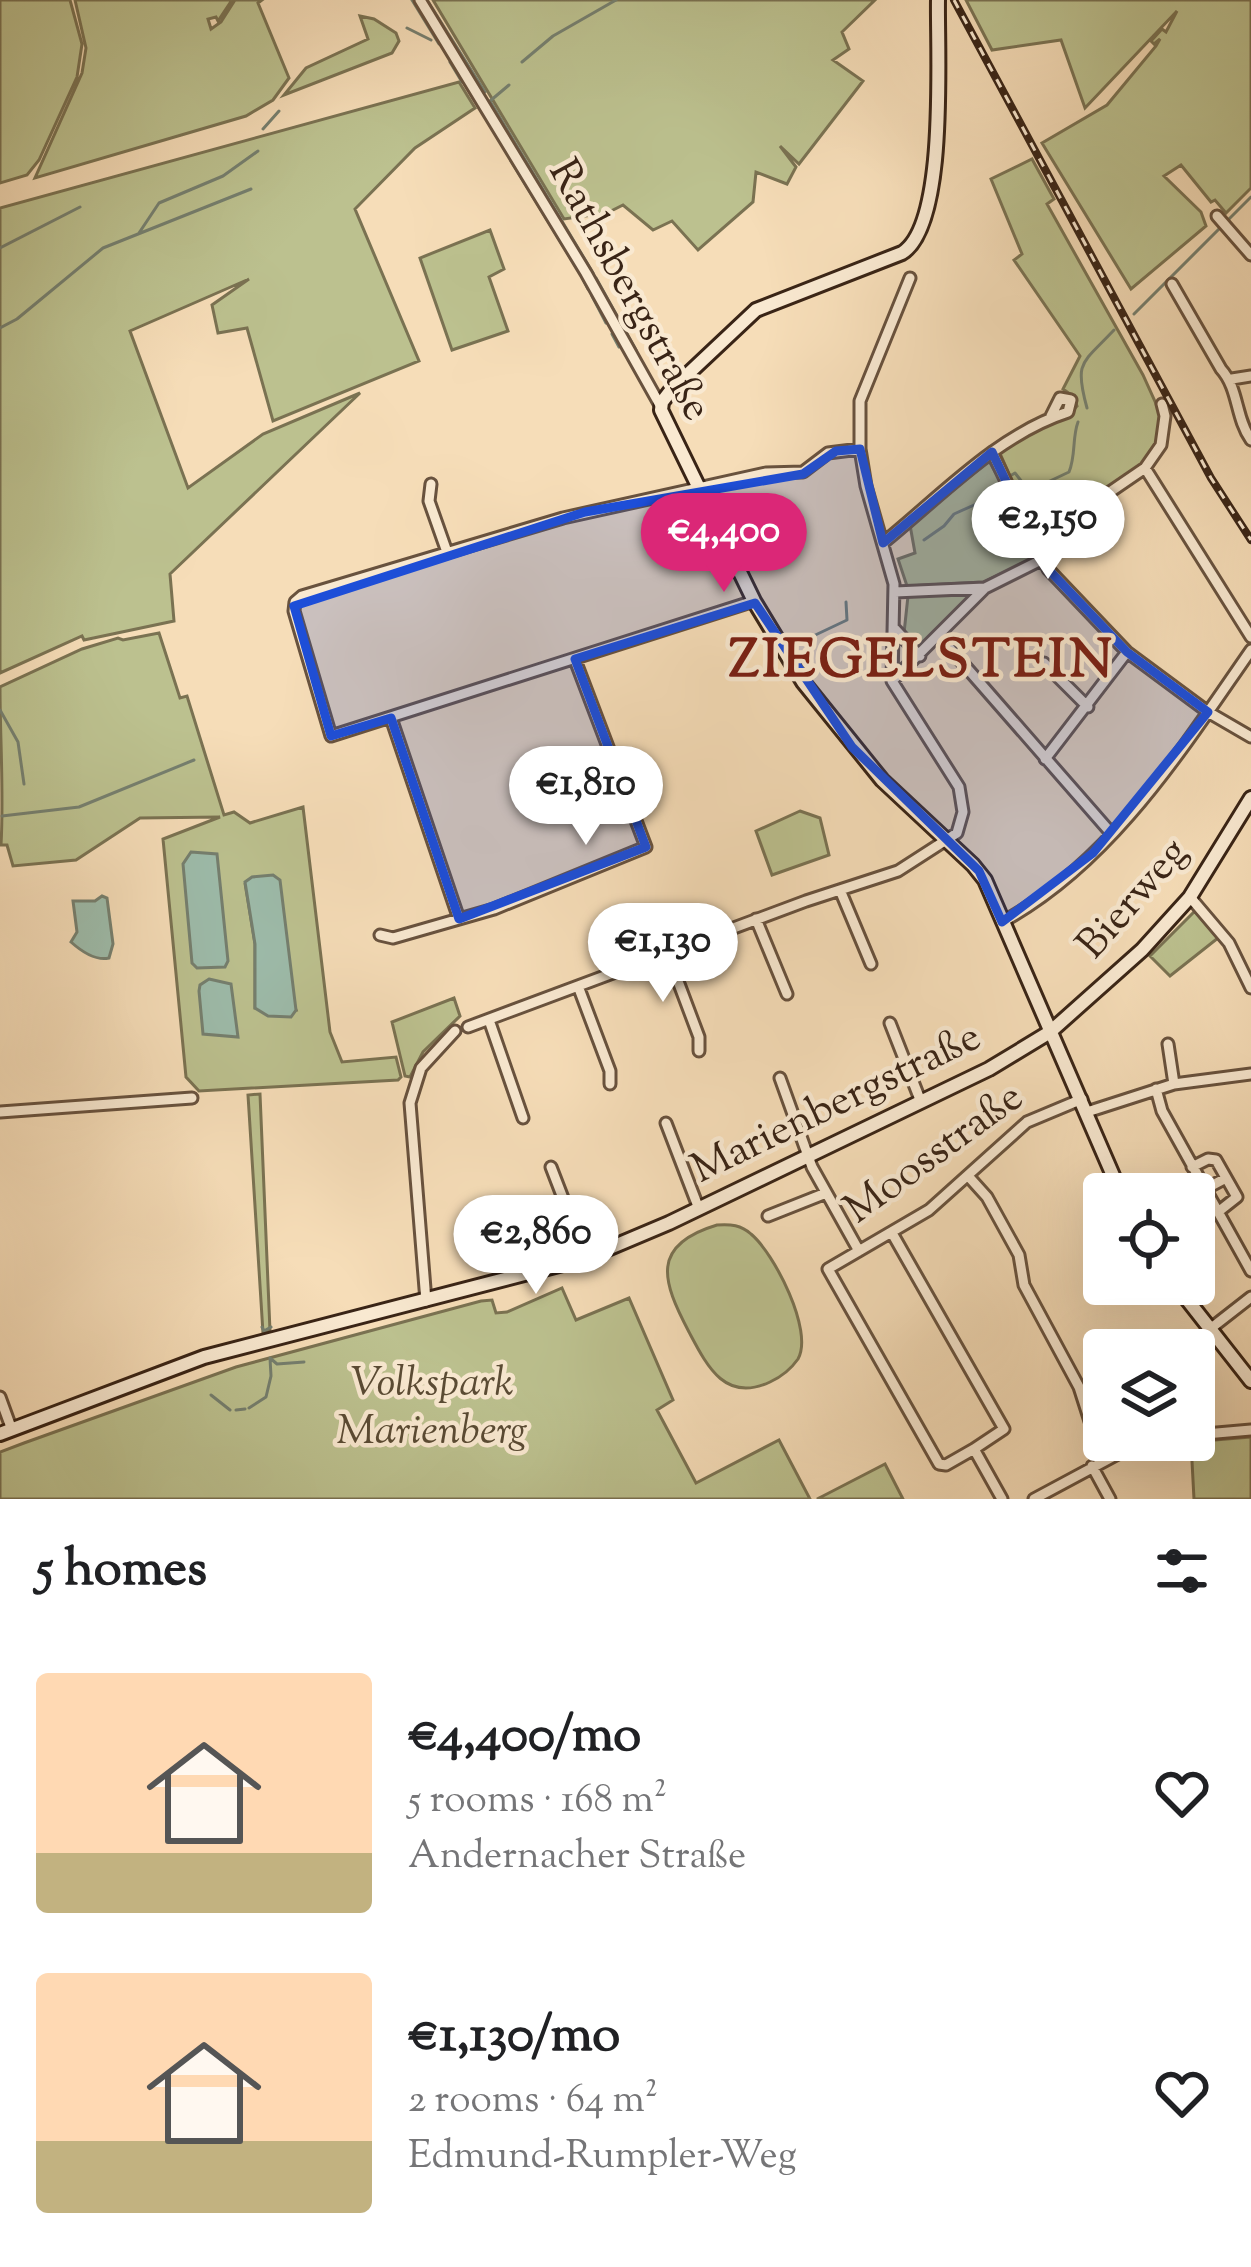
<!DOCTYPE html>
<meta charset="utf-8">
<style>
body{margin:0;font-family:"Sorts Mill Goudy",serif;background:#f2f2f2;color:#202124;height:100vh;display:flex;flex-direction:column;font-size:45px;white-space:nowrap}
*{box-sizing:border-box;margin:0}
p{font-size:39px;color:#757577}
.icon{flex:none;width:66px;height:66px;fill:none;stroke:currentColor;stroke-width:2;stroke-linecap:round;stroke-linejoin:round}
.map{position:relative;height:1499px;overflow:hidden}
.panel{display:flex;flex-direction:column;background:#fff;flex:1}
.panel>*{flex:none}
.tools{position:absolute;left:1083px;top:1173px;display:grid;gap:24px}
.tools a{display:grid;place-items:center;width:132px;height:132px;border-radius:12px;background:#fff;box-shadow:0 12px 48px #0002;font-size:60px}
.price{position:absolute;translate:-50% -102px;padding:0 27px;border-radius:42px;background:#fff;color:#222;font-size:39px;line-height:78px;filter:drop-shadow(0 3px 6px #0008)}
.price::after{content:'';position:absolute;left:50%;top:72px;width:36px;height:27px;margin-left:-18px;background:inherit;clip-path:polygon(0 0,100% 0,50% 100%)}
.price.on{background:#db2777;color:#fff}
ul{padding:0;list-style:none}
li{display:flex;align-items:center;gap:36px;height:300px;padding:0 36px}
li span{display:grid;place-items:center;flex:none;width:336px;height:240px;border-radius:12px;color:#555}
li>.icon{margin-inline-start:auto}
span .icon{width:144px;height:144px;fill:#fffc;stroke-width:1}
li b{font-size:51px}
h2{display:flex;justify-content:space-between;align-items:center;height:144px;padding:0 36px;font-size:51px}
.map>svg:first-child{display:block}
.green{fill:#bcc18f;stroke:#7a7252;stroke-width:3;fill-rule:evenodd}
.water{fill:#9dbcab;stroke:#757f6f;stroke-width:3}
.lines{fill:none;stroke-linecap:round;stroke-linejoin:round}
.stream{stroke:#757f6f;stroke-width:3}
.street-casing{stroke:#68523e;stroke-width:15}
.secondary-casing{stroke:#392416;stroke-width:18}
.street{stroke:#f9e9d1;stroke-width:9}
.secondary{stroke:#f9e9d1;stroke-width:12}
.rail-casing{stroke:#392416;stroke-width:8}
.rail{stroke:#f9e9d1;stroke-width:3;stroke-dasharray:9;stroke-linecap:butt}
.marked{fill:#1d4ed8;fill-opacity:0.2;stroke:#1d4ed8;stroke-width:9;stroke-linejoin:round}
.labels{text-anchor:middle;dominant-baseline:central;stroke-width:9;stroke-linejoin:round;paint-order:stroke}
.street-label{font-size:42px;fill:#392416;stroke:#f9e9d1}
.park-label{font-size:42px;font-style:italic;fill:#5a4b34;stroke:#f9e9d1}
.district-label{font-size:54px;font-weight:bold;letter-spacing:3px;fill:#7a1f14;stroke:#f9e9d1}
</style>
<div class="map">
<svg width="1251" height="1499" viewBox="0 0 1251 1499">
<rect width="100%" height="100%" fill="#f6ddb8"/>
<filter id="stains"><feTurbulence type="fractalNoise" baseFrequency=".00167" numOctaves="4"/><feColorMatrix values="0 0 0 0 .2 0 0 0 0 .09 0 0 0 0 .02 0 0 0 .5 -.17"/></filter>
<radialGradient id="worn" r=".72"><stop offset=".6" stop-color="#630" stop-opacity="0"/><stop offset="1" stop-color="#630" stop-opacity=".3"/></radialGradient>
<path class="green" d="M0,0H70L82,44L77,77L39,160L27,175L0,183Z
M75,0H232L218,21L216,17L208,19L211,29L221,22L235,0H262L258,3L289,78L273,100L246,116L35,178L82,73L86,48Z
M433,0H875L842,32L849,49L833,60L863,81L799,164L780,146L796,167L787,184L756,172L753,202L698,250L672,221L653,230L623,205L607,213L564,219Z
M966,0H1251V188L1226,213L1215,200L1211,202L1181,165L1164,176L1201,212L1206,226L1131,289L1042,143L1107,105L1156,46L1160,39L1154,44L1151,41L1162,29L1166,32L1177,11L1085,108L1061,40L992,50Z
M360,16L374,19L396,33L399,41L392,53L284,95L306,68L368,39Z
M459,82L475,108L415,148L355,209L419,361L273,421L247,328L218,333L212,305L249,279L130,331L188,488L263,434L360,393L170,574L174,621L84,640L82,636L0,673V208Z
M1032,159L1054,199L1047,204L1143,375L1162,417L1158,447L1143,465L1044,554L999,451L1069,414L1077,406L1074,397L1063,389L1080,356L1014,260L1022,254L991,179Z
M490,230L504,269L489,277L508,331L452,350L420,258Z
M989,461L1012,501L1035,558L983,582L907,586L898,559L915,553L910,525Z
M975,593L918,651L904,633L908,596Z
M159,633L180,698L187,696L224,815L234,812L250,823L303,807L330,1032L342,1062L396,1057L401,1077L398,1080L199,1091L186,1077L163,839L220,817L140,818L76,860L13,866L7,845H1C4,792 0,740 0,687L82,649L118,638L123,640ZM245,883L296,1010L255,1008V944Z
M800,811L820,818L829,855L772,875L756,831Z
M1195,911L1218,938L1170,976L1150,956Z
M454,998L460,1016L423,1052L410,1077L405,1076L392,1022Z
M260,1094L270,1331L263,1333L248,1095Z
M717,1225C731,1224 741,1225 751,1234C774,1253 814,1331 798,1359C791,1369 781,1377 770,1382C725,1403 707,1366 689,1332C662,1281 650,1245 717,1225Z
M562,1288L576,1320L629,1298L673,1400L657,1410L696,1483L779,1440L810,1499H0V1452L24,1443L236,1367L481,1301L492,1300L496,1313L507,1312Z
M1251,1437V1499H1194L1191,1442Z
M885,1464L903,1499H817L823,1496Z"/>
<path class="water" d="M191,852L217,854L228,961L225,967L197,968L192,963L183,864Z
M273,875L280,880L296,1010L291,1017L268,1016L255,1008V944L245,882L252,877Z
M102,896L107,898L113,944L109,958C95,961 81,951 71,942L77,932L73,901H95Z
M209,979L231,984L238,1037L203,1034L199,991L200,985Z"/>
<g class="lines">
<path class="stream" d="M412,0L439,44
M427,0L485,92
M407,28L431,40
M450,62L462,82
M522,62L553,36L616,0
M509,85L490,101L593,273
M263,129L279,111
M511,161L576,267
M1229,219L1251,197
M139,233L159,203L223,176L258,151
M0,248L80,207
M582,277L588,289
M596,278L636,350
M592,296L606,323
M1134,314L1220,228
M0,328L17,319L103,248L251,189
M612,334L619,347
M644,366L651,380
M1087,408C1074,361 1082,364 1114,330
M1010,476L1015,473L1026,487L1033,489L1069,472C1076,455 1072,438 1078,422
M924,540L944,526L954,514L983,501L1001,482
M786,640L809,638L847,620L846,602
M0,710L18,742L24,784
M2,816L79,807L194,760
M262,1327L264,1331L271,1327
M211,1395L230,1410
M249,1408L266,1397L271,1376L270,1358L277,1364L304,1362
M236,1410L245,1409"/>
<defs>
<path id="street" d="M420,0L586,273L660,405
M1217,216L1251,255
M1172,284L1221,369C1239,389 1235,417 1251,440
M1232,379L1251,376
M992,452L1048,569L1127,652L1208,712L1251,737
M1145,468L1251,637
M431,484L429,501L447,552
M883,543C941,496 997,435 1068,412L1071,400L1060,398L1051,416
M895,592L985,588
M754,601L331,736L294,611L295,602L302,596L563,518L766,473L803,472L828,453L860,449
M895,629L920,656
M939,636L1111,833
M1044,663L1088,707
M892,681L985,588L1041,560L1066,540L1107,494L1145,468L1161,445L1165,416L1162,404
M391,718L459,919
M1045,759L1127,652
M840,890L871,964
M1190,897L1229,943L1251,988
M756,919L787,994
M1002,922C1111,863 1182,749 1251,650
M380,935L393,938L494,909L646,847L575,660
M667,952L699,1037V1051
M578,986L610,1071V1084
M489,1020L523,1118
M890,1023L921,1102
M468,1027L806,901L898,871L957,833L963,812L959,787L892,681L894,584L866,486L860,449V401L910,278
M1168,1044L1174,1084
M780,1078L812,1167L859,1251
M1156,1089L1162,1111L1251,1271
M0,1112L192,1098
M1087,1112L1174,1084L1251,1074
M666,1123L699,1209
M551,1167L586,1258
M1192,1167L1208,1159L1216,1160L1237,1197L1218,1212
M969,1177L987,1197L1019,1255L1024,1285L1079,1387L1095,1437L1107,1458
M1194,1195L1226,1178
M768,1216L826,1193
M892,1233L1004,1429L974,1449
M426,1301L410,1103L421,1068L455,1031
M1210,1329L1251,1297
M0,1397L12,1430
M1194,1435L1251,1430
M1092,1466L1110,1499
M1002,1499L974,1449L946,1465L939,1464L828,1269L929,1210L1027,1122L1082,1099
M1034,1499L1144,1440"/>
<path id="secondary" d="M938,0C937,53 948,224 902,253L756,310L672,389L662,402L661,410L754,601L803,682L882,780L973,865L985,880L1121,1194
M1175,1284L1251,1381
M0,1434L204,1357L586,1258L669,1223L989,1069L1050,1032L1142,950L1190,897L1251,798"/>
</defs>
<use href="#street" class="street-casing"/>
<use href="#secondary" class="secondary-casing"/>
<use href="#street" class="street"/>
<use href="#secondary" class="secondary"/>
<defs>
<path id="rail" d="M954,0L1211,478L1251,540"/>
</defs>
<use href="#rail" class="rail-casing"/>
<use href="#rail" class="rail"/>
</g>
<path class="marked" d="M860,449L883,543L992,452L1048,569L1127,652L1208,712L1093,853L1002,922L979,871L852,747L755,603L575,659L646,847L459,919L391,718L331,736L294,606L585,512L803,474L836,451Z"/>
<g class="labels">
<g class="street-label">
<text transform="translate(628 291) rotate(61)">Rathsbergstraße</text>
<text transform="translate(1134 900) rotate(-49)">Bierweg</text>
<text transform="translate(837 1105) rotate(-26)">Marienbergstraße</text>
<text transform="translate(935 1155) rotate(-36)">Moosstraße</text>
</g>
<g class="park-label">
<text x="432" y="1385">Volkspark<tspan x="432" dy="48">Marienberg</tspan></text>
</g>
<g class="district-label">
<text x="922" y="663">ZIEGELSTEIN</text>
</g>
</g>
<rect width="100%" height="100%" filter="url(#stains)"/>
<rect width="100%" height="100%" fill="url(#worn)"/>
</svg>
<div class="tools">
<a><svg class="icon" aria-label="locate" viewBox="0 0 24 24"><circle cx="12" cy="12" r="6"/><path d="M12 2v4M12 18v4M2 12h4M18 12h4"/></svg></a>
<a><svg class="icon" aria-label="layers" viewBox="0 0 24 24"><path d="M12 4l9 5-9 5-9-5zM3 14l9 5 9-5"/></svg></a>
</div>
<b class="price" style="left:1048px;top:582px">€2,150</b>
<b class="price on" style="left:724px;top:595px">€4,400</b>
<b class="price" style="left:586px;top:848px">€1,810</b>
<b class="price" style="left:663px;top:1005px">€1,130</b>
<b class="price" style="left:536px;top:1297px">€2,860</b>
</div>
<section class="panel">
<h2>5 homes<svg class="icon" aria-label="filters" viewBox="0 0 24 24"><path d="M4 7h16M4 17h16"/><circle cx="9" cy="7" r="2"/><circle cx="15" cy="17" r="2"/></svg></h2>
<ul>
<li><span style="background:linear-gradient(#ffd9b3 75%,#c2b280 0)"><svg class="icon" aria-label="home" viewBox="0 0 24 24"><path d="M3 11l9-7 9 7M6 9v11h12V9"/></svg></span><div><b>€4,400/mo</b><p>5 rooms · 168 m²</p><p>Andernacher Straße</p></div><svg class="icon" aria-label="heart" viewBox="0 0 24 24"><path d="M12 20l-8-8c-3-5 5-10 8-4 3-6 11-1 8 4z"/></svg></li>
<li><span style="background:linear-gradient(#ffd9b3 70%,#c2b280 0)"><svg class="icon" aria-label="home" viewBox="0 0 24 24"><path d="M3 11l9-7 9 7M6 9v11h12V9"/></svg></span><div><b>€1,130/mo</b><p>2 rooms · 64 m²</p><p>Edmund-Rumpler-Weg</p></div><svg class="icon" aria-label="heart" viewBox="0 0 24 24"><path d="M12 20l-8-8c-3-5 5-10 8-4 3-6 11-1 8 4z"/></svg></li>
</ul>
</section>
